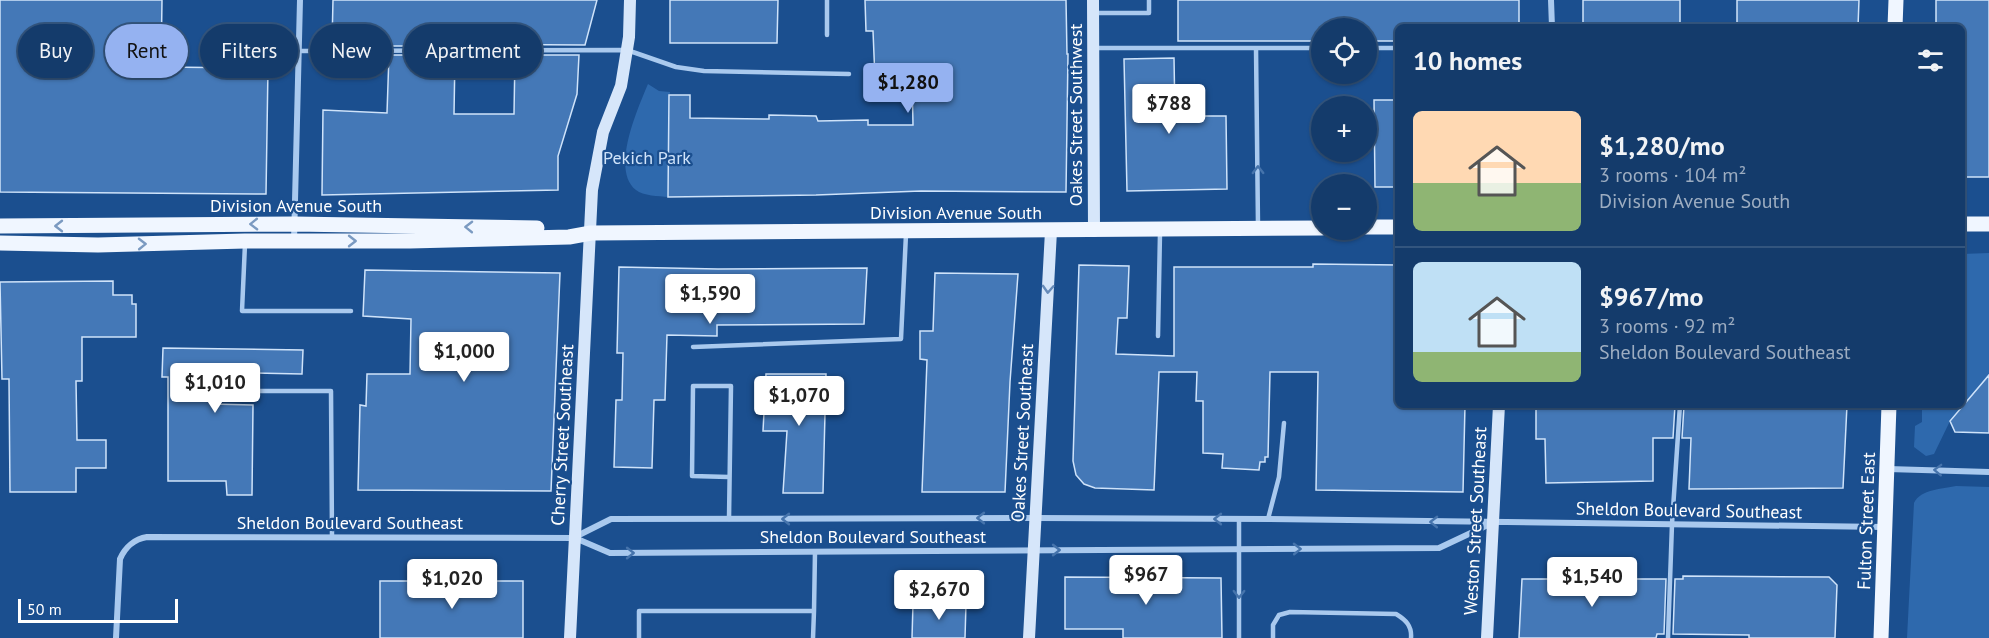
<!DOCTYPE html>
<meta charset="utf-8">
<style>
body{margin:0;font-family:"PT Sans",sans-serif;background:#1d4271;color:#f1f3f6;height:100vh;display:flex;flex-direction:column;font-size:22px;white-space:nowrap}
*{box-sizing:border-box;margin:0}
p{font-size:20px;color:#9dadc1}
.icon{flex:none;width:33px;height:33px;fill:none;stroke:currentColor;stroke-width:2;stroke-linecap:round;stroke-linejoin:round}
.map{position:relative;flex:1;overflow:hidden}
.panel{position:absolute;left:1395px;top:24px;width:570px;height:384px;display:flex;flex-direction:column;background:#143b6b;border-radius:9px;box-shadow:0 2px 4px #0004,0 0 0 2px #33557e}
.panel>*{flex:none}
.hud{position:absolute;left:18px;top:24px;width:570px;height:54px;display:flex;gap:12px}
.buttons{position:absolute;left:1311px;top:18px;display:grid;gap:12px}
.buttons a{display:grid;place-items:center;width:66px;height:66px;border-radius:50%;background:#143b6b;box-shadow:0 2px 4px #0004,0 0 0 2px #33557e;font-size:30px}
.scale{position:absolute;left:18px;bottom:15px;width:160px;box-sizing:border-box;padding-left:6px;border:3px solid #fff;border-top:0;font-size:16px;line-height:21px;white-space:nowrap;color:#fff;-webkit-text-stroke:4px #1b4f8f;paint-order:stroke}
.price{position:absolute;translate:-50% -51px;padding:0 14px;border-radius:6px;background:#fff;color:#222;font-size:20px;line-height:39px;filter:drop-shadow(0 2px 3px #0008)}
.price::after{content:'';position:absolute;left:50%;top:36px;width:18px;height:14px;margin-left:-9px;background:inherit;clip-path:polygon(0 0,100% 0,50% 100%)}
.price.current{background:#95b2f1;color:#111}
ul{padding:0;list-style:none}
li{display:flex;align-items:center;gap:18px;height:150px;padding:0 18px}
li+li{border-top:2px solid #33557e}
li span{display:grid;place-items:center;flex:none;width:168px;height:120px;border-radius:9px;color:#555}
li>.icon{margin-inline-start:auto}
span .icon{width:72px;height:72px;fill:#fffc;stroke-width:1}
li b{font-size:26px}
h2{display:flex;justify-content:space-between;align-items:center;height:72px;padding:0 18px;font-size:26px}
.pill{padding:0 21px;border-radius:27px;background:#143b6b;box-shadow:0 2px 4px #0004,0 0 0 2px #33557e;font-size:21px;line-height:54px}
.pill.current{background:#95b2f1;color:#111}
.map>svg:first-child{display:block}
.green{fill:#2e69ad}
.building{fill:#4478b7;stroke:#cfe3fa;stroke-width:1.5}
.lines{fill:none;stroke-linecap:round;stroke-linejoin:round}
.lane{stroke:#a9c9ee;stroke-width:4.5}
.street{stroke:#a9c9ee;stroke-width:6}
.secondary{stroke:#d6e6fa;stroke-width:12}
.primary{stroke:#f0f6ff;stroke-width:15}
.oneway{stroke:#4674ac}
.oneway2{stroke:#7b9ac1}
.oneway3{stroke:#668bba}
.labels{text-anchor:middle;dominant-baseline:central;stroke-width:4.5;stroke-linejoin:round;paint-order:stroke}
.street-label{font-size:18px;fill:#fff;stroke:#1b4f8f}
.park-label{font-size:18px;fill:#cfe3fa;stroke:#1b4f8f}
</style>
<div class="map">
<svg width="1989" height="638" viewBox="0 0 1989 638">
<rect width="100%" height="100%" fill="#1b4f8f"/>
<path class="green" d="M648,84L659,91L670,92L668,197C659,196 643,196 636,190C610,170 638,108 648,84Z
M1989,253V375L1950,421L1934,454L1926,456L1914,447L1915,426L1922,422V405H1962V254Z
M1956,486L1989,487V638H1907L1914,503C1921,489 1942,489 1956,486Z"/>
<path class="building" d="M0,0H162L161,67L268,68L266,194L0,192Z
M333,0H597L585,45L455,44V46H389V43H332Z
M670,0H778L777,43H670Z
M865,0H1066L1067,54H1068L1066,192L921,191L816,195L668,197L669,95H690V118L769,119V115L816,116L818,121L868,120V125H913L912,78L875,79L873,31H866Z
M1178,0H1519V27H1398V41H1366V28H1322V41H1178Z
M1583,0H1680V27H1583Z
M1737,0H1859L1858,27H1737Z
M1936,0H1989V177H1962V27H1936Z
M389,55H455L454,114H514L515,55H579L577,94L558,156V190L322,195L323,110L387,113Z
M1174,58L1175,116H1226L1227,189L1127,191L1124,59Z
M1374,100H1398V187H1375Z
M1313,264L1398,265V405H1465L1463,492L1316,490L1318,372H1270L1268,457H1265V462H1260L1259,470L1222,468L1223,454L1203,453V401H1196L1197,372H1159L1154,490L1095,488L1084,484L1076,475L1073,461L1079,265L1129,266L1127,318H1118L1116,354L1174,356V267H1313Z
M619,267L718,269L867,268L864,324L717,325V336L667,335L665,400H654L652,468L614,467L616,400H622L623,353H617Z
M365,270L560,273L551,491L358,490L360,405L366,406L367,374H410L411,319L363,316Z
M935,273L1018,274L1010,382L1005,492H922L927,360L920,359V331H933Z
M113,281V295H132V304H136V337H82V381H76L77,440H106V468H76V492H10L9,379H2L0,282Z
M163,348L303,350L302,374L213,372L212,404L253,405L252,495H227L226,481H168V377H162Z
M766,374H826L823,493H783L787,431H763Z
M1989,375V433L1955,432L1950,421Z
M1536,405H1675L1673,438H1653V481L1546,483L1545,439H1536Z
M1684,405H1847L1843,488L1689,489L1691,438H1682Z
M1683,576L1829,577L1837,585L1835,638H1749V635L1673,634L1675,579H1683Z
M1065,577L1221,578L1222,638H1123V629H1065Z
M1522,579H1666L1664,634H1657L1656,638H1519Z
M380,581H523V638H380Z
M913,603L966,604L965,638H912Z"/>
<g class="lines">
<path class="lane" d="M1095,13H1149V0
M827,35V0
M1096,48H1322
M1256,48L1258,226
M1366,48H1398
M299,51L627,50L676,67L704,71L849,74
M245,244L242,311H351
M1158,336L1160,233
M693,347L901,339L906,234
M258,391H331L332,537
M729,519L731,386H693L692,476L729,477
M1268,519L1279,477L1284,423
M639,638V611H814L815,552
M813,638L814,611
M1239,638V519
M1273,638V625L1279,615L1290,612L1396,614C1406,620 1412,626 1411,638
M1668,638L1672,524L1680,405"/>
<path class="street" d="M1551,0L1552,27
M294,241L300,0
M1888,469L1989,472
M575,537L611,519L1036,518L1268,519L1884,527
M116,638L120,559C125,547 135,539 147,537L575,538L610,553L1439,548L1492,523"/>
<path class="secondary" d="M1093,0L1094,231
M570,638L592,190L603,132L621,86L629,37L630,0
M1029,638L1051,231
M1487,638L1499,405"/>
<path class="primary" d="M1895,27L1896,0
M1962,224H1989
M0,226L294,224L537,228
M1366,227H1398
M0,243L98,245L245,241H410L569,237L591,233L1322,228
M1881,638L1889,405"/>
</g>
<defs><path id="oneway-chevron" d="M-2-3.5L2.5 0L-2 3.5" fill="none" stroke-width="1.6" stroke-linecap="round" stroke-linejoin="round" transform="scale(1.5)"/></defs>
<g class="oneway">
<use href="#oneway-chevron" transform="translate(1258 170) rotate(-91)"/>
<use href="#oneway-chevron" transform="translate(1938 470) rotate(-178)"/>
<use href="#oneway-chevron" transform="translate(981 518) rotate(180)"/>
<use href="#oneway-chevron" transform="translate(786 519) rotate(180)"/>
<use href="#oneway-chevron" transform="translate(1218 519) rotate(-180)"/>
<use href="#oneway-chevron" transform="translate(1434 522) rotate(-179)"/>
<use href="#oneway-chevron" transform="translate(1297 549) rotate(-1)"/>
<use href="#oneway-chevron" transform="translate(1056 550)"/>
<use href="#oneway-chevron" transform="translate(630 553)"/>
<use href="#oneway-chevron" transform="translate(1239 594) rotate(90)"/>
</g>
<g class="oneway2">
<use href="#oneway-chevron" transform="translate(254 224) rotate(179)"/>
<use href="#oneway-chevron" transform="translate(59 226) rotate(180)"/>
<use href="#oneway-chevron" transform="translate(469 227) rotate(-179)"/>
<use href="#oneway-chevron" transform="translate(352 241)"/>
<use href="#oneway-chevron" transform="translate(142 244) rotate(-1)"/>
</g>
<use class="oneway3" href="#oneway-chevron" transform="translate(1048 289) rotate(93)"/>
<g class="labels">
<g class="street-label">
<text transform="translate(1075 115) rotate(-90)">Oakes Street Southwest</text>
<text x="296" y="205">Division Avenue South</text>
<text x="956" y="212">Division Avenue South</text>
<text transform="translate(1022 433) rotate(-87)">Oakes Street Southeast</text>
<text transform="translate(562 435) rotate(-87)">Cherry Street Southeast</text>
<text transform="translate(1689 510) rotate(1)">Sheldon Boulevard Southeast</text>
<text transform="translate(1475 521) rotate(-87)">Weston Street Southeast</text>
<text transform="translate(1866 521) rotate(-88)">Fulton Street East</text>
<text x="350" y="522">Sheldon Boulevard Southeast</text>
<text x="873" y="536">Sheldon Boulevard Southeast</text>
</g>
<g class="park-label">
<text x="647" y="157">Pekich Park</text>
</g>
</g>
</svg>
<div class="buttons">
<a><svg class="icon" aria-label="locate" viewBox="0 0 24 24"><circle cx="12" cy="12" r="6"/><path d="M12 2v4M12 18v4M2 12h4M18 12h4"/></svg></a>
<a>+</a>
<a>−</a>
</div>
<div class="scale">50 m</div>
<b class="price current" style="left:908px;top:114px">$1,280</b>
<b class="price" style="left:1169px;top:135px">$788</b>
<b class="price" style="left:710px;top:325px">$1,590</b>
<b class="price" style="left:464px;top:383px">$1,000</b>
<b class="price" style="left:215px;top:414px">$1,010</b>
<b class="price" style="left:799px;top:427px">$1,070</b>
<b class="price" style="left:1146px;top:606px">$967</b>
<b class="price" style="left:1592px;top:608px">$1,540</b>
<b class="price" style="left:452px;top:610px">$1,020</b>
<b class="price" style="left:939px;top:621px">$2,670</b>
<div class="hud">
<a class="pill">Buy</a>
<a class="pill current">Rent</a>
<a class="pill">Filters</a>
<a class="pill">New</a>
<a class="pill">Apartment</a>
</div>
<section class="panel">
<h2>10 homes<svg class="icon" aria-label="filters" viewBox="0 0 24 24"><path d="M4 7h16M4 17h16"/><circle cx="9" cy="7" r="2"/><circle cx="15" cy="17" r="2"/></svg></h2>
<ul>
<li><span style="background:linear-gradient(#ffd9b3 60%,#8fb573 0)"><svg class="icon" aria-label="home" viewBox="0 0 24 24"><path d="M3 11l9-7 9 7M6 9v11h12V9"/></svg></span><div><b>$1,280/mo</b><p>3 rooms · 104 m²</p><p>Division Avenue South</p></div></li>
<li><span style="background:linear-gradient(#bfe0f5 75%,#8fb573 0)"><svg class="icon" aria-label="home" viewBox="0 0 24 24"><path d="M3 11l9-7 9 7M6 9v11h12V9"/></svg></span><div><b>$967/mo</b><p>3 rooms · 92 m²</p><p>Sheldon Boulevard Southeast</p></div></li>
</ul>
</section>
</div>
